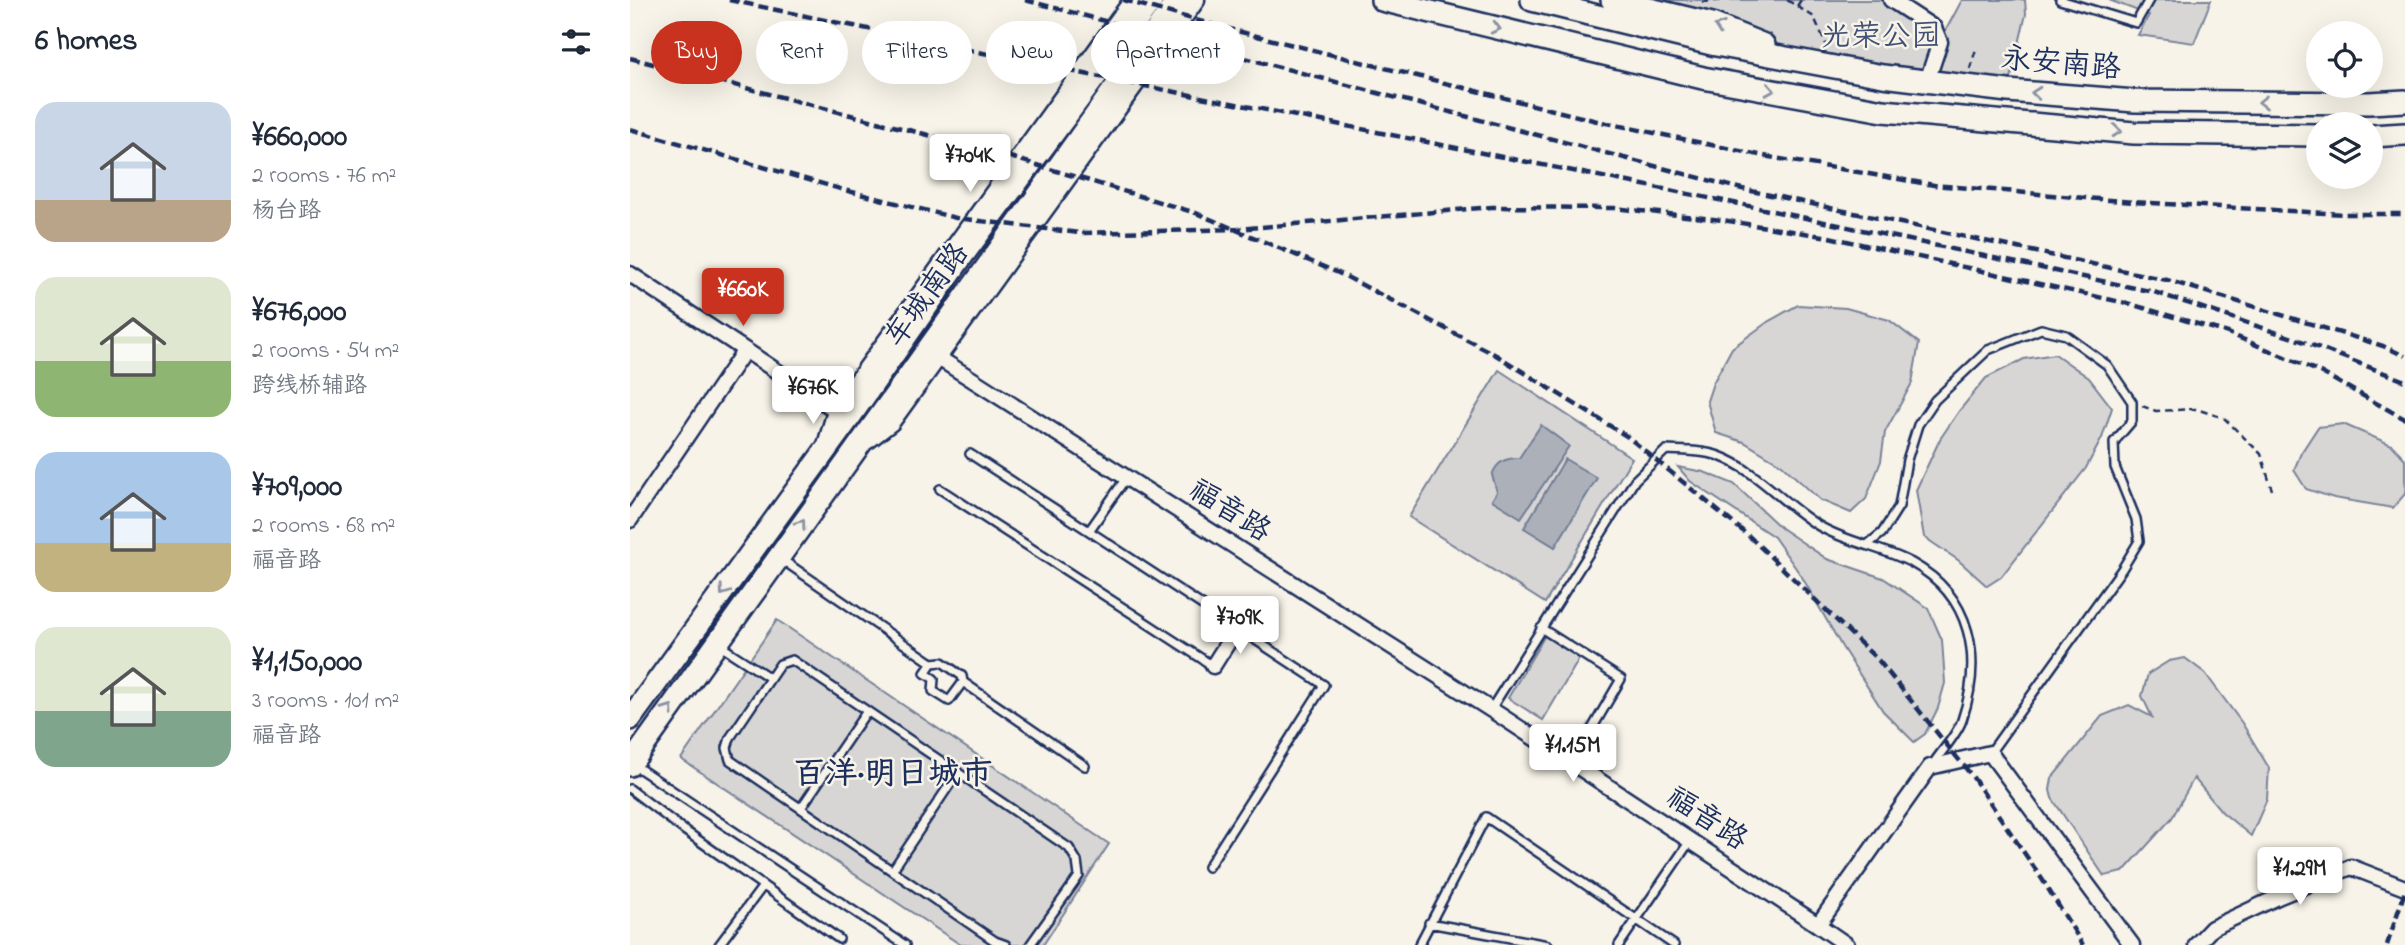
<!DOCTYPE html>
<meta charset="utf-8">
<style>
body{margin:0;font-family:"Indie Flower","LXGW WenKai TC",sans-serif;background:#f6f6f7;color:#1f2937;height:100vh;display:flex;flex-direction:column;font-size:26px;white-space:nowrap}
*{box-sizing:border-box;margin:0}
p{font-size:23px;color:#747a83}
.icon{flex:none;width:38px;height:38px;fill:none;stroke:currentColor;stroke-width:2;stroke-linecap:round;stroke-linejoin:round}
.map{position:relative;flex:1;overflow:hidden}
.details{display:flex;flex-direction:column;background:#fff;width:630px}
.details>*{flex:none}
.guide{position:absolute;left:21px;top:21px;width:665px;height:63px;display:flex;gap:14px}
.tools{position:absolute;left:1676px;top:21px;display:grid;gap:14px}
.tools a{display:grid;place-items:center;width:77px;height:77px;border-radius:50%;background:#fff;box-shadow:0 7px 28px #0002;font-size:35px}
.price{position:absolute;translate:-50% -60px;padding:0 16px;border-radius:7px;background:#fff;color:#222;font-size:23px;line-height:46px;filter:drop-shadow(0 2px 4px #0008)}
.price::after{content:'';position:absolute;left:50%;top:42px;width:21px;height:16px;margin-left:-10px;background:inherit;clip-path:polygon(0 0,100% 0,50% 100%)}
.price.current{background:#c8321e;color:#fff}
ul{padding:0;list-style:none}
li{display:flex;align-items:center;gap:21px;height:175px;padding:0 35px}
li span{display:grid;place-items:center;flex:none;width:196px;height:140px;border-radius:21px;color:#555}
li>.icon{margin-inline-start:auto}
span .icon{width:84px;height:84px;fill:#fffc;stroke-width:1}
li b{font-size:30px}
h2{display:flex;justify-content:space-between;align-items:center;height:84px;padding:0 35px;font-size:30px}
.pill{padding:0 24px;border-radius:32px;background:#fff;box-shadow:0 7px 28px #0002;font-size:24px;line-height:63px}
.pill.current{background:#c8321e;color:#fff}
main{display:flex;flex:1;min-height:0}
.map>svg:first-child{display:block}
.green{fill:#d7d6d4;stroke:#798299;stroke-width:2}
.water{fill:#acb0b9;stroke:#727c95;stroke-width:2}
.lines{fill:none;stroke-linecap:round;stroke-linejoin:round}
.service-casing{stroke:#1b2f5e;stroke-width:12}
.minor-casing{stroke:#1b2f5e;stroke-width:19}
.tertiary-casing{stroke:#1b2f5e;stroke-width:23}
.primary-casing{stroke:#1b2f5e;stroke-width:26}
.path{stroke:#1b2f5e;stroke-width:2.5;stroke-dasharray:7 5;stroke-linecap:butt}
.service{stroke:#f7f3e8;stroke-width:7}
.minor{stroke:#f7f3e8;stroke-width:14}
.tertiary{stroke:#f7f3e8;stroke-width:18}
.primary{stroke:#f7f3e8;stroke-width:21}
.rail{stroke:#1b2f5e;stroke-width:4.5;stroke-dasharray:10 5;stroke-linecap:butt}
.oneway{stroke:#8991a3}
.labels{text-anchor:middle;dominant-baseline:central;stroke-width:5;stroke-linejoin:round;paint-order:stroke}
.park-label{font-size:30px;fill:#415076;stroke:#f7f3e8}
.street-label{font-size:30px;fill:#1b2f5e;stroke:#f7f3e8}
.neighbourhood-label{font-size:32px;font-weight:bold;fill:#1b2f5e;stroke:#f7f3e8}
</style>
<main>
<section class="details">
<h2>6 homes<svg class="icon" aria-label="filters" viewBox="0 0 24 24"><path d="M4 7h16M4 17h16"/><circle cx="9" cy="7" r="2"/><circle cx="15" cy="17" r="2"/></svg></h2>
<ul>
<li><span style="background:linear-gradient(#c9d6e8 70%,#b9a48a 0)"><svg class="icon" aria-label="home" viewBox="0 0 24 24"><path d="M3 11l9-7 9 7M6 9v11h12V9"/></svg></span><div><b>¥660,000</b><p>2 rooms · 76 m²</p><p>杨台路</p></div></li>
<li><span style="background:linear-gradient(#dfe7d0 60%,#8fb573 0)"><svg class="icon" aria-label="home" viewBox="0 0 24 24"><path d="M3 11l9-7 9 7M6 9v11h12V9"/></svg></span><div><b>¥676,000</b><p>2 rooms · 54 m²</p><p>跨线桥辅路</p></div></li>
<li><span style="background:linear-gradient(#a9c7e8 65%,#c2b280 0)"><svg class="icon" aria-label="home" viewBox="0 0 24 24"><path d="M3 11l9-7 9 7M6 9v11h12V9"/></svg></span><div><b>¥709,000</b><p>2 rooms · 68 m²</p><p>福音路</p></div></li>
<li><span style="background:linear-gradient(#dfe7d0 60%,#7fa58c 0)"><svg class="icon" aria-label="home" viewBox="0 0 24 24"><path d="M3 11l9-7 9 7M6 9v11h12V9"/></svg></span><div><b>¥1,150,000</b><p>3 rooms · 101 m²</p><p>福音路</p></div></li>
</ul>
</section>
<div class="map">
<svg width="1775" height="945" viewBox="0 0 1775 945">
<rect width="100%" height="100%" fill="#f7f3e8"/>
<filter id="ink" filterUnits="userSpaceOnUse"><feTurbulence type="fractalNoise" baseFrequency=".0143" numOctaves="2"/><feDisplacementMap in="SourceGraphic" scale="14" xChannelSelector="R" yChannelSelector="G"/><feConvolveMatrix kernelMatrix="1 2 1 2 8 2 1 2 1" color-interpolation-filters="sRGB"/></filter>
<g filter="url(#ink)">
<path class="green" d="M982,0H1261L1310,41L1332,0H1395L1396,14L1378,91L1253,76Z
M1479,0H1581L1564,43L1508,35L1519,15Z
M1168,305L1216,308L1259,320L1289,343L1282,383L1255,432L1251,461L1236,499L1221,513L1190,500L1152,465L1114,442L1086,433L1077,401L1083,383L1102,348L1139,321Z
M1425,354L1459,378L1482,408L1472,438L1456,468L1371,577L1357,586L1328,560L1294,537L1286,490L1310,439L1329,411L1356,378L1394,359Z
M869,370L1002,458L915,603L779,517Z
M1713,424L1762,445L1775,459V494L1763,508L1704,498L1676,489L1664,470L1671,453L1688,427Z
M1048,467L1074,472L1104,484L1151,528L1197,559L1253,578L1298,608L1312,640L1315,683L1308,708L1295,734L1284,742L1253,711L1212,647L1172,577L1144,537L1060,481Z
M147,620L479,844L413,945H331L51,759Z
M917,632L952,654L913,720L878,698Z
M1555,658L1575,673L1612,723L1639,768L1637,799L1621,836L1592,812L1564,778L1542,818L1493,872L1474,876L1422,798L1420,790L1422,778L1472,716L1499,705L1522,717L1512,696L1518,674L1539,661Z"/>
<path class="water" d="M911,425L939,446L891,518L862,500L867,492L862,475C867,462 875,458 889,458Z
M935,459L967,478L925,547L894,528Z"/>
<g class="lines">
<defs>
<path id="service" d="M1430,0L1506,23L1519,0
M340,454L459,531
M496,478L459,531L694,685L578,867
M310,489L583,666
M1237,545L1252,533L1269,506L1277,460L1288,425L1305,400L1358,350L1411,329L1436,335L1477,365L1502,402V421L1484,442L1485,467L1506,519L1509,541L1492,569L1360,753
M151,559L302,663L312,662L332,676L333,682L319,701L303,691L304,679L295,673L302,663
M911,628L991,679L942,763
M89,645L140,678
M333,682L455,766
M861,709L1005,480L1036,450C1053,451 1072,450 1089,456C1127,470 1154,505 1189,526C1218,543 1252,547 1282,563C1342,596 1353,658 1332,720C1327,735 1312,750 1303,764
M4,765L275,945
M0,789L54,830L209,939
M171,808L237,711
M262,871L328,772
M799,923L918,945
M89,945L133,886
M376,945L365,941L100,760L97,748L100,738L150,664L162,660L439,848L447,861L449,876L400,945
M789,945L856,817L1044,945
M989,945L1060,841"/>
<path id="minor" d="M1261,0L1304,28L1310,42L1297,81
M0,274L207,411
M307,357L871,716L1188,925L1300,767L1360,753L1502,945
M0,520L115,350
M583,666L607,628
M1188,925L1217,945
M1566,945L1582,928L1650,896L1721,867L1775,888"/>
<path id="tertiary" d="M238,439L260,422L565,0
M198,442L207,411L504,0"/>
<path id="primary" d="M752,0L1073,78L1253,111L1504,133L1689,135
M902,0L1086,45L1253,76L1378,91L1505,101L1739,103L1775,101
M982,0L1082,24L1134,45
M1741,136L1775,134
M0,719L219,418L330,259L522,0
M0,765L548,0"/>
</defs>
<use href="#service" class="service-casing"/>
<use href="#minor" class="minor-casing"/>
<use href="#tertiary" class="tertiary-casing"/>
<use href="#primary" class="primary-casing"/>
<path class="path" d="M1157,0L1184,17L1197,47
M1072,2L1096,0
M1167,6L1171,0
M1340,69L1346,49
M1512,406L1526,411L1566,409L1594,418L1631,454L1642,490"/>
<use href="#service" class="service"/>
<use href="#minor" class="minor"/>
<use href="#tertiary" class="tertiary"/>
<use href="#primary" class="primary"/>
<path class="rail" d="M99,0L430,69L1124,207L1524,292L1669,340L1775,381
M395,0L1112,189L1537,280L1753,346L1775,356
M493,0L595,28L967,121L1139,157L1304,185L1503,202L1713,214H1775
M0,58L360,151L566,213L713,275L866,355L998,437L1120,537L1249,661L1342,776L1412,879L1453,945
M0,129L214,190L326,218L449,233L608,229L862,207L984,208L1092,220L1199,237L1500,304L1598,333L1690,372L1775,419
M1757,945L1775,891"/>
</g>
<defs><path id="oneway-chevron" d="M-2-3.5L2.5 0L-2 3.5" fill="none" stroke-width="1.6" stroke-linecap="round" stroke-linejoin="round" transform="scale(1.75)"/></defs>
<g class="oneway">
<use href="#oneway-chevron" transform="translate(1089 27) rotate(-160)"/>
<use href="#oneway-chevron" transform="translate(866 28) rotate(14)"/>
<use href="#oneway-chevron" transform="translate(1140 90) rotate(10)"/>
<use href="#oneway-chevron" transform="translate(1406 93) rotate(-175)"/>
<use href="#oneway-chevron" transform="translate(1633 102) rotate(-180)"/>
<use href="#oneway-chevron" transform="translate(1487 131) rotate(5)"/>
<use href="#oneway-chevron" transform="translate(171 524) rotate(-54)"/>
<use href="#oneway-chevron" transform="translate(94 591) rotate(126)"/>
<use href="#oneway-chevron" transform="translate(39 709) rotate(-55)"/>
</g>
</g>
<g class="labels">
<g class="park-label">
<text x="1251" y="38">光荣公园</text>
</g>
<g class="street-label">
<text transform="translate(1431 65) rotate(5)">永安南路</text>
<text transform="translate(298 296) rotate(-54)">车城南路</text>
<text transform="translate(599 512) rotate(32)">福音路</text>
<text transform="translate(1076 820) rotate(33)">福音路</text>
</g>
<g class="neighbourhood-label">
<text x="263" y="775">百洋·明日城市</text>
</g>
</g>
</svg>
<div class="tools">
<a><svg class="icon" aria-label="locate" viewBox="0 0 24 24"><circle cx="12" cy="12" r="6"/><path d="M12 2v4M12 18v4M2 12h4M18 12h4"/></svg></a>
<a><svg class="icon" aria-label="layers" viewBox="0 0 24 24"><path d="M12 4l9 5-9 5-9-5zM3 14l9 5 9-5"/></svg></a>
</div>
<b class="price" style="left:340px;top:194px">¥704K</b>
<b class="price current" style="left:113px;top:328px">¥660K</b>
<b class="price" style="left:183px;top:426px">¥676K</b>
<b class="price" style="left:610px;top:656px">¥709K</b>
<b class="price" style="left:943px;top:784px">¥1.15M</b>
<b class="price" style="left:1670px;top:907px">¥1.29M</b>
<div class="guide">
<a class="pill current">Buy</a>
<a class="pill">Rent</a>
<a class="pill">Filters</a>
<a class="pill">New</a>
<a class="pill">Apartment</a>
</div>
</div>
</main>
